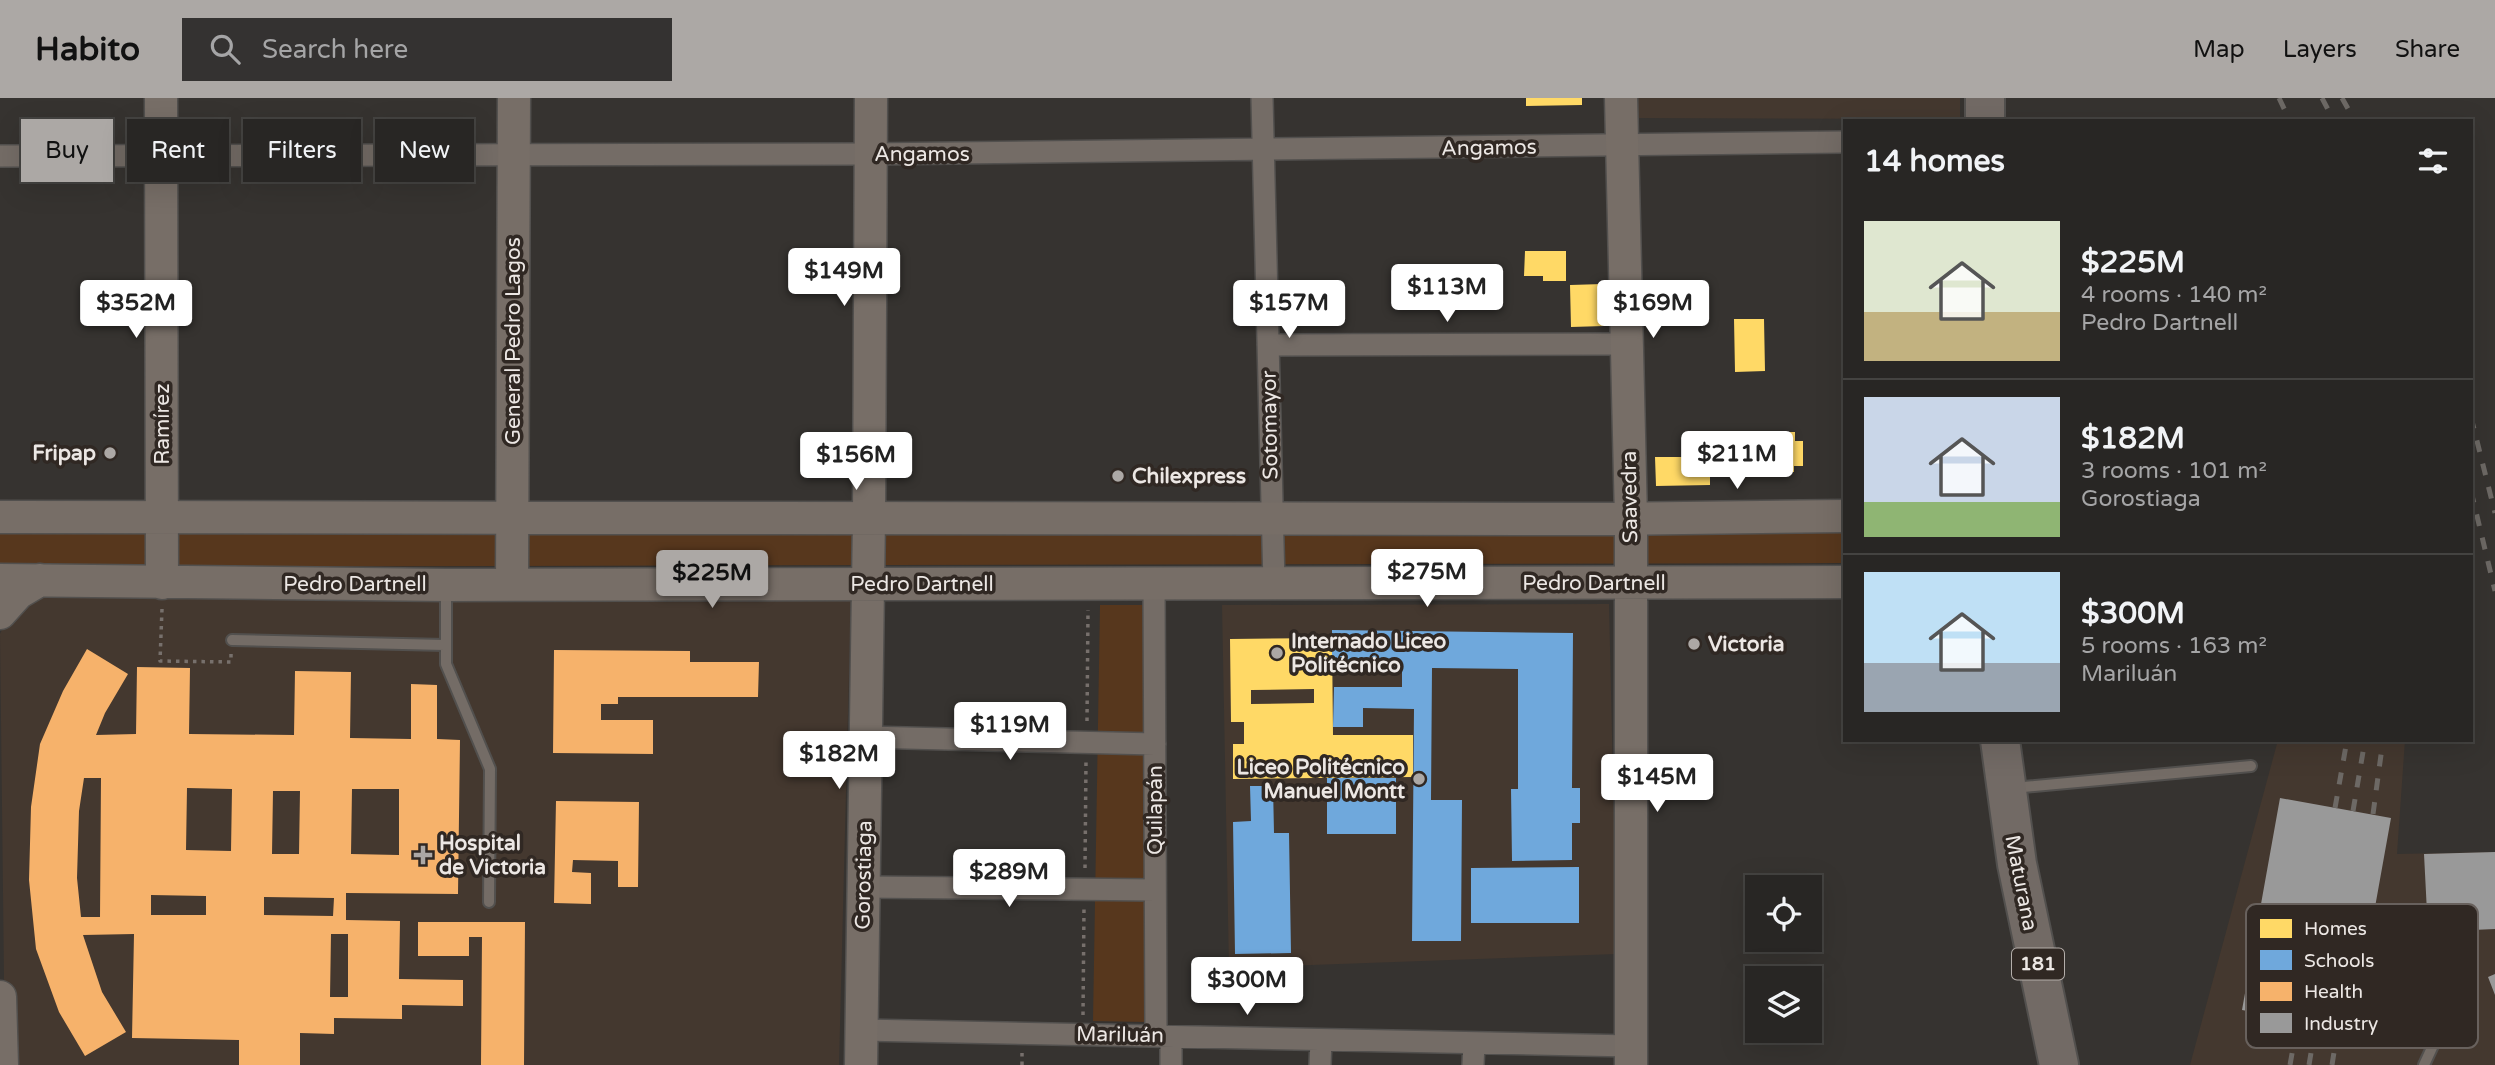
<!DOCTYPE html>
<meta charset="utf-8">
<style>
body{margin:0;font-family:"Varela Round",sans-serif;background:#343231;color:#f1f3f6;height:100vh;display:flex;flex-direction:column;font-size:26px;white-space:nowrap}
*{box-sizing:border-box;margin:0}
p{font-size:23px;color:#a5a5a6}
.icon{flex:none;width:38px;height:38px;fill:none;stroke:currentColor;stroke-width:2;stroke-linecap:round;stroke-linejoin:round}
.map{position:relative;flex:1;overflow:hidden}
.panel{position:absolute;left:1843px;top:21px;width:630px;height:623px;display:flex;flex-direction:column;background:#282624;border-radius:0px;box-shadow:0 7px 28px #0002,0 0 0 2px #444341}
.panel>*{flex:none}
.top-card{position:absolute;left:21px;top:21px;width:665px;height:63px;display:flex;gap:14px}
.tools{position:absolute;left:1745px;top:777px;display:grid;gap:14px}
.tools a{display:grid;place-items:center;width:77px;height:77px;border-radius:0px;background:#282624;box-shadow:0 7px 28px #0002,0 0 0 2px #444341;font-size:35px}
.price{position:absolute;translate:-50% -60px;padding:0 16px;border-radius:7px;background:#fff;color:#222;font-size:23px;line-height:46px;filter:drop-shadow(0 2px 4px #0008)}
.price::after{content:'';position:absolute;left:50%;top:42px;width:21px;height:16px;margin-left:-10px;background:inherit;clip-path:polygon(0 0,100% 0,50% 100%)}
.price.selected{background:#aca8a5;color:#111}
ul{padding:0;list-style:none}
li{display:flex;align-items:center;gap:21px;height:175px;padding:0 21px}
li+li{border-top:2px solid #444341}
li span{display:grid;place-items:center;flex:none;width:196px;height:140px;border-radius:0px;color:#555}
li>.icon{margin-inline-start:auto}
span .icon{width:84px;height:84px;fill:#fffc;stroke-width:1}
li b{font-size:30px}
h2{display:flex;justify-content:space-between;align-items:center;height:84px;padding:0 21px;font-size:30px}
.pill{padding:0 24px;border-radius:0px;background:#282624;box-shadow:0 7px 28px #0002,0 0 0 2px #444341;font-size:24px;line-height:63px}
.pill.selected{background:#aca8a5;color:#111}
header{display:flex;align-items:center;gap:42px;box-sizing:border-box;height:98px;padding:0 35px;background:#aca8a5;color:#111}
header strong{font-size:33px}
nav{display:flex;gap:38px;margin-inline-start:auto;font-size:24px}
.search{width:490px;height:63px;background:#343231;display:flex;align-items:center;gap:18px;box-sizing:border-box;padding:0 24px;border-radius:0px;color:#a5a5a6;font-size:26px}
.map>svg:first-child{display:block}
.built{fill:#44382f}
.green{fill:#57371d}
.homes{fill:#ffd966;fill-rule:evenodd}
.schools{fill:#6fa8dc}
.health{fill:#f6b26b;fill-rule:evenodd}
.industry{fill:#999}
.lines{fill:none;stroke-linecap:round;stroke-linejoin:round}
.lane-casing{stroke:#52504e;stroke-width:14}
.street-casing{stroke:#52504e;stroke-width:24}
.secondary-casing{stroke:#52504e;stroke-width:35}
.highway-casing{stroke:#52504e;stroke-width:42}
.path{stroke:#77706c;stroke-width:3.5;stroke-dasharray:3.5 5;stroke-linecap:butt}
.lane{stroke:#746c66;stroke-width:10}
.street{stroke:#746c66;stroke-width:21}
.secondary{stroke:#776e67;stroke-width:32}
.highway{stroke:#726a65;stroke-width:38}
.rail{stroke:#6d6965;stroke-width:5;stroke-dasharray:12 12;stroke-linecap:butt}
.poi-dot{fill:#aca8a5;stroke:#302823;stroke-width:2.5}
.labels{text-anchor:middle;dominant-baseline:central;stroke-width:7;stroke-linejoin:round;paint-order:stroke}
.shield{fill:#302823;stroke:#b4aeaa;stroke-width:2}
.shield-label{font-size:19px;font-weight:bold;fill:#ece7e4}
.street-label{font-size:21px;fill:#ece7e4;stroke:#302823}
.poi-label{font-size:21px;font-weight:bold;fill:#ece7e4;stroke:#302823;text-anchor:start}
.key{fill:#302823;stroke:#68615d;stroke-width:2}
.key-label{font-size:19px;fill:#ece7e4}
</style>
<header>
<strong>Habito</strong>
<div class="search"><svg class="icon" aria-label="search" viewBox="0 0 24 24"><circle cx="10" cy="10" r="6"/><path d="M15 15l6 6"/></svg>Search here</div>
<nav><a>Map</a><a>Layers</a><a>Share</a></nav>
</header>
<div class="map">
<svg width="2495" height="967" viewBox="0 0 2495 967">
<rect width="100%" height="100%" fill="#363330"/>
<path class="built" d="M1636,0H1960V21L1636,20Z
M33,499H851L839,967H5L0,536L7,520Z
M1609,506L1617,856L1229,870L1222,507Z
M2278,642H2405L2397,756L2495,754V967H2190Z"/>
<path class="green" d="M0,428L1844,432V465L0,469Z
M1100,507H1143L1146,924L1093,923Z"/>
<path class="homes" d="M1526,0H1582V7L1526,8Z
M1525,153H1566V183H1543V178H1524Z
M1603,186L1604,228L1571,229L1570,187Z
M1734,221H1764L1765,273L1735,274Z
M1770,334H1795V343H1803V368H1794V374H1770Z
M1655,359H1710V387L1656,388Z
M1332,540L1333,637H1413V679L1233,681V646H1244V624H1231L1230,541ZM1314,591V605L1251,606V592Z"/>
<path class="schools" d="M1332,532L1573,535L1572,690H1580V725H1572V762L1512,763L1511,691H1518V571L1432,570L1431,702H1462L1461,843H1412L1414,611L1363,610V629H1333L1334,589H1402V570H1332Z
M1327,680H1396V736H1327Z
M1250,688H1273L1274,735H1289L1291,855L1235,856L1233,724L1251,723Z
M1579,769V825H1471V770Z"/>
<path class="health" d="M87,551L128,576L105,615L96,637L136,636L137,569L190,570L189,636L294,637L295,573L351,574L350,640L411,641V586L437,587V641L460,642L458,796L346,795V822L400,823L399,881L463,882V908L402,907V921L334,920V936L300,935V967H239V942L132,940L134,836L83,837L102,894L126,934L85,958L59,914L36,851L29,782L31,709L40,646L63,593ZM84,680H101L100,819H81L77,780L79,713ZM187,690L232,691L231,753L186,752ZM352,691H399V757L351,756ZM273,693H300L299,756H272ZM151,797L206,798V817H151ZM264,799L334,800L333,818L264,817ZM331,836H348V899H330Z
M554,552L690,553V564H759L758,599H618V606H601V622H653V656L553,655Z
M556,703L639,704L638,789H618V763L573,762L572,774L591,775V806L554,805Z
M418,824H525L524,967H481L482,839H469V858H418Z"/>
<path class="industry" d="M2280,700L2391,720L2353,932L2242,912Z
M2495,754V831L2428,834L2424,756Z
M2495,876V897L2488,879Z"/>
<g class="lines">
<defs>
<path id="lane" d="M446,490V566L490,671L489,804
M232,542L445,547
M2013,690L2251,668
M2424,967L2442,928"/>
<path id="street" d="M1262,0L1274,486
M0,58L870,56L1844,44
M1268,247L1627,246
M1154,485L1156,938
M866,639L1155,646
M864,789L1155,792
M862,932L1631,948
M1171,967V939
M1320,967L1321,942
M1473,967L1474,945"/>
<path id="secondary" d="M161,0L162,485
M1621,0L1631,421V967
M0,419L1608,421L1844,418
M0,482L446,487L1844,484
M512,486L514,0
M0,515L18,495L40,482
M0,899L2,967
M861,967L869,420L871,0"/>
<path id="highway" d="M1985,0V23
M2000,642L2017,766L2059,967"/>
</defs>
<use href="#lane" class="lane-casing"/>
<use href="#street" class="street-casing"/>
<use href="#secondary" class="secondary-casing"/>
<use href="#highway" class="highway-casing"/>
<path class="path" d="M162,511L160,563L231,564V555
M1087,623L1088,512
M1085,770L1086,663
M1083,917L1084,809
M1022,967V955"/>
<use href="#lane" class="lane"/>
<use href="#street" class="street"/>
<use href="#secondary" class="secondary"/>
<use href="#highway" class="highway"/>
<path class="rail" d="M2279,0L2290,23
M2322,0L2334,23
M2342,0L2355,23
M2471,319L2495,415
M2471,393L2495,493
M2335,710L2347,642
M2353,713L2365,642
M2373,716L2383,642
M2290,967L2298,922
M2309,967L2316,925
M2332,967L2338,929"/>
</g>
<g class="poi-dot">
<circle cx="110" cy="355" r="7"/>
<circle cx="1118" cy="378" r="7"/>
<circle cx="1694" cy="546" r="7"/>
<circle cx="1277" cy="555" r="7"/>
<circle cx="1419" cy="681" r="7"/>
<path d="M419.5 746.5h7v7h7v7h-7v7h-7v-7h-7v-7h7z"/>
</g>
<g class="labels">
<rect class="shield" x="2012" y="850.5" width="52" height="31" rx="5"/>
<g class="shield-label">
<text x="2038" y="866">181</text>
</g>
<g class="street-label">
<text transform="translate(1489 50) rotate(-1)">Angamos</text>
<text x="922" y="56">Angamos</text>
<text transform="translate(513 243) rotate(-90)">General Pedro Lagos</text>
<text transform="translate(162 326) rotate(-90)">Ramírez</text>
<text transform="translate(1270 327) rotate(-91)">Sotomayor</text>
<text transform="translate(1630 399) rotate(-91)">Saavedra</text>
<text x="1594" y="485">Pedro Dartnell</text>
<text x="355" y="486">Pedro Dartnell</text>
<text x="922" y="486">Pedro Dartnell</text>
<text transform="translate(1155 712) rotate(-90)">Quilapán</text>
<text transform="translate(864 777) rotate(-89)">Gorostiaga</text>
<text transform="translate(2021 785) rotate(79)">Maturana</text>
<text transform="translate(1120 937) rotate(1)">Mariluán</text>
</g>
<g class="poi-label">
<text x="96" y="355" text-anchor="end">Fripap</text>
<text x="1132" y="378">Chilexpress</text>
<text x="1291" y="543">Internado Liceo<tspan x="1291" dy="24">Politécnico</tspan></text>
<text x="1708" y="546">Victoria</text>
<text x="1405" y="669" text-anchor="end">Liceo Politécnico<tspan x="1405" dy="24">Manuel Montt</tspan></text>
<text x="439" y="745">Hospital<tspan x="439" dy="24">de Victoria</tspan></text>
</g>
</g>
<rect x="2246" y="806" width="232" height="144" rx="10" class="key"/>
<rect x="2260" y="821" width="32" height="19" fill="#ffd966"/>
<rect x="2260" y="852" width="32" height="20" fill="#6fa8dc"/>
<rect x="2260" y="884" width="32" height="19" fill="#f6b26b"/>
<rect x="2260" y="915" width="32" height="20" fill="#999"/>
<g class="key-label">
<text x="2304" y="837">Homes</text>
<text x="2304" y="869">Schools</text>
<text x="2304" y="900">Health</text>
<text x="2304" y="932">Industry</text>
</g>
</svg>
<div class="tools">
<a><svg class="icon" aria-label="locate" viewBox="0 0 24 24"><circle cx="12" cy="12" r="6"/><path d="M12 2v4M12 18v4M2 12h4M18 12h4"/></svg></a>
<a><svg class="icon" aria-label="layers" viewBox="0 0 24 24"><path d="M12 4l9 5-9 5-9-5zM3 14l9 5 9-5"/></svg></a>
</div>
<b class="price" style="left:844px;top:210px">$149M</b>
<b class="price" style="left:1447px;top:226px">$113M</b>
<b class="price" style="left:136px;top:242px">$352M</b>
<b class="price" style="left:1289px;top:242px">$157M</b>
<b class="price" style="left:1653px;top:242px">$169M</b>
<b class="price" style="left:1737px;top:393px">$211M</b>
<b class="price" style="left:856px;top:394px">$156M</b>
<b class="price" style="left:1427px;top:511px">$275M</b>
<b class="price selected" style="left:712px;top:512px">$225M</b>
<b class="price" style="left:1010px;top:664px">$119M</b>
<b class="price" style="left:839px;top:693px">$182M</b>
<b class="price" style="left:1657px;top:716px">$145M</b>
<b class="price" style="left:1009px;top:811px">$289M</b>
<b class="price" style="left:1247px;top:919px">$300M</b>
<div class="top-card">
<a class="pill selected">Buy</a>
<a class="pill">Rent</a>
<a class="pill">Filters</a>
<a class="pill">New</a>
</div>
<section class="panel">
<h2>14 homes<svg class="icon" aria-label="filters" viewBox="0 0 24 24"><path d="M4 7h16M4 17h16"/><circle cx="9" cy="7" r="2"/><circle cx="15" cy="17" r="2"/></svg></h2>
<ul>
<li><span style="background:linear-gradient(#dfe7d0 65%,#c2b280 0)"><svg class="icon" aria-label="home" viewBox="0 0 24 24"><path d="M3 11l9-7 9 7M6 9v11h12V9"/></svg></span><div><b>$225M</b><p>4 rooms · 140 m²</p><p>Pedro Dartnell</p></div></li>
<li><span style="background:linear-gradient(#c9d6e8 75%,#8fb573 0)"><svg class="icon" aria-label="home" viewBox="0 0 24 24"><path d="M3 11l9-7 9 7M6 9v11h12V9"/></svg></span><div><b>$182M</b><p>3 rooms · 101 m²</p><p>Gorostiaga</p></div></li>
<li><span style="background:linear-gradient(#bfe0f5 65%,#9aa5b1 0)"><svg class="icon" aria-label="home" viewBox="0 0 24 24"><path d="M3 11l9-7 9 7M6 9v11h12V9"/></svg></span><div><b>$300M</b><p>5 rooms · 163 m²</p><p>Mariluán</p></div></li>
</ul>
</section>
</div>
